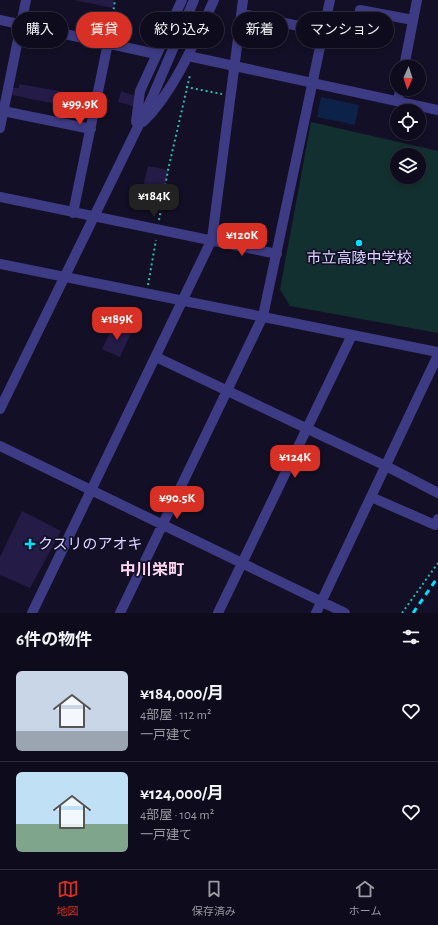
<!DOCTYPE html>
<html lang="ja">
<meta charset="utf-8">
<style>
body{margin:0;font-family:"Alegreya Sans","Noto Sans JP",sans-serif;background:#171425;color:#f1f3f6;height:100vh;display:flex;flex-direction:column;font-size:15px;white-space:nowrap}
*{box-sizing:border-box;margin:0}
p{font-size:13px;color:#9b9ba3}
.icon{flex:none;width:22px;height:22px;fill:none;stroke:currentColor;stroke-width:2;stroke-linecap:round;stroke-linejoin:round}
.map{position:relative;height:613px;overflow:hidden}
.side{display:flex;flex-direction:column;background:#0e0b1c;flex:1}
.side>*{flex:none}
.hud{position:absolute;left:12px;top:12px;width:414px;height:36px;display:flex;gap:8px}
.needle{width:26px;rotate:183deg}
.fabs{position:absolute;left:390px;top:60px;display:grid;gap:8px}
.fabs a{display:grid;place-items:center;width:36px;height:36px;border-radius:50%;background:#0e0b1c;box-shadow:0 2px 6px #0003,0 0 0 1px #2e2b3b;font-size:20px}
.price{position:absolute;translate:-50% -34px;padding:0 9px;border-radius:8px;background:#d93025;color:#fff;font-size:13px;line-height:26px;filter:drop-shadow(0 1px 2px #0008)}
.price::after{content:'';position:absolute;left:50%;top:24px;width:12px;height:9px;margin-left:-6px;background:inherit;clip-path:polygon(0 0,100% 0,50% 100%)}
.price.current{background:#222;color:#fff}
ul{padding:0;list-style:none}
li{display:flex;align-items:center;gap:12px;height:100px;padding:0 16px}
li+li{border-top:1px solid #2e2b3b}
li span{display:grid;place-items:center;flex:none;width:112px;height:80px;border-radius:6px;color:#555}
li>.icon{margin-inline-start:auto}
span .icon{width:48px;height:48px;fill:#fffc;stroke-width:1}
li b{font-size:17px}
h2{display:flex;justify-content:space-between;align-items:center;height:48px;padding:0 16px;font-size:17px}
.tag{padding:0 14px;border-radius:18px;background:#0e0b1c;box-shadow:0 2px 6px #0003,0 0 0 1px #2e2b3b;font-size:14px;line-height:36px}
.tag.current{background:#d93025;color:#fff}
.menu{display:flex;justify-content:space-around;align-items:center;height:56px;border-top:1px solid #2e2b3b;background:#0e0b1c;font-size:11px;color:#9b9ba3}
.menu a{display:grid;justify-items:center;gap:2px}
.menu .current{color:#d93025}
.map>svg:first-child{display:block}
.green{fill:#12302f;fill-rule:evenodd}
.water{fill:#0d2248}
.building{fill:#251b47}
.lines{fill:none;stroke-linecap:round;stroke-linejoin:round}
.path{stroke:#30b7b0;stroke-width:2;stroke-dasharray:2 3;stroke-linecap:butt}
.minor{stroke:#3e3b85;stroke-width:10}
.rail{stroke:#02e2fd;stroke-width:3;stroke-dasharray:6 5;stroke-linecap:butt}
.minor-bridge{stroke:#3e3b85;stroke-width:10}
.poi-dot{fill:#02e2fd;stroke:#130f26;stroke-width:1.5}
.labels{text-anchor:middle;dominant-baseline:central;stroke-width:3.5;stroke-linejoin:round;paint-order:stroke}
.poi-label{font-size:15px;fill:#dad5ff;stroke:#130f26}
.neighbourhood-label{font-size:16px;font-weight:bold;fill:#ffd7f0;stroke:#130f26}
</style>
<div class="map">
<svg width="438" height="613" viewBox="0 0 438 613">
<rect width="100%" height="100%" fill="#130f26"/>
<path class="green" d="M311,122L438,151V333L290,306L280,289ZM397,155H419V177H397Z"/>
<path class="water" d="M321,97L359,105L355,125L317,117Z"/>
<path class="building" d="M74,0H114L113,8Z
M19,84L87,96L86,102L91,104L89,111L12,95L13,88H19Z
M121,91L135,96L133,106L118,102Z
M148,166L168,170L162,202L153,200L154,196L142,192Z
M114,324L131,333L120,357L102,349Z
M22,511L61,531L30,588L0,575V557Z"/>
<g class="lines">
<path class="path" d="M110,34L115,0
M186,87L222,94
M159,220L168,170L190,75
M148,285L156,240
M402,613L438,563"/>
<path class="minor" d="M360,10L413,20
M242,14L323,31
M0,20L156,54
M188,56L438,110
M404,67L417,0
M398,101L400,89
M3,111L91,129
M136,122L140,91L182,0
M143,122C174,92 196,39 214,0
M0,128L26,0
M0,197L277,254
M73,213L108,43
M0,264L438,352
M156,357L386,466L438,493
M0,409L151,100
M0,446L345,613
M371,497L435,525L438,519
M32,613L212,239L243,0
M120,613L263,316L330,0
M218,613L352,335
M316,613L438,355"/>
<path class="rail" d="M413,613L438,577"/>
<path class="minor-bridge" d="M151,100L194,0"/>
</g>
<g class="poi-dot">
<circle cx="359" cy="243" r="4"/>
<path d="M28 538h4v4h4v4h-4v4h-4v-4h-4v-4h4z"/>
</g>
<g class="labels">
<g class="poi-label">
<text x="359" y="258">市立高陵中学校</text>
<text x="38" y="544" text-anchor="start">クスリのアオキ</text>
</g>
<g class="neighbourhood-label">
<text x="152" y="570">中川栄町</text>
</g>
</g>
</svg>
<div class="fabs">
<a><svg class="needle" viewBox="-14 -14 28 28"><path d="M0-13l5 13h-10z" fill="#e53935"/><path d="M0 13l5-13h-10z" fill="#9b9ba3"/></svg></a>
<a><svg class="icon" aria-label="locate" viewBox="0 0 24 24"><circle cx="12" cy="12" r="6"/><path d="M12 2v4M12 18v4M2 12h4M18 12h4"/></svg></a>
<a><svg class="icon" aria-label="layers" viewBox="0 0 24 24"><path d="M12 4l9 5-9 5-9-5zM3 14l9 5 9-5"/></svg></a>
</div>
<b class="price" style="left:80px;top:126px">¥99.9K</b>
<b class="price current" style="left:154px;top:218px">¥184K</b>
<b class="price" style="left:242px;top:257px">¥120K</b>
<b class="price" style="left:117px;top:341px">¥189K</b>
<b class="price" style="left:295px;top:479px">¥124K</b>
<b class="price" style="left:177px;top:520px">¥90.5K</b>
<div class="hud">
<a class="tag">購入</a>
<a class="tag current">賃貸</a>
<a class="tag">絞り込み</a>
<a class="tag">新着</a>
<a class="tag">マンション</a>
</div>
</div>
<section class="side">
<h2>6件の物件<svg class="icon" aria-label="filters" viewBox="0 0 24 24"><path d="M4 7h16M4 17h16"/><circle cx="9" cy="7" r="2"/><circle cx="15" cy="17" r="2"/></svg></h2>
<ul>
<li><span style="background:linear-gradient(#c9d6e8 75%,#9aa5b1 0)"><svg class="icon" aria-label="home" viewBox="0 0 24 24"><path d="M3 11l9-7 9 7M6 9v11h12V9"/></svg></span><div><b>¥184,000/月</b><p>4部屋 · 112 m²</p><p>一戸建て</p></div><svg class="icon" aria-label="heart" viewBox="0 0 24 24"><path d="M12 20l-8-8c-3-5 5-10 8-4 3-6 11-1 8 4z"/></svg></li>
<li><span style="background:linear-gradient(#bfe0f5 65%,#7fa58c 0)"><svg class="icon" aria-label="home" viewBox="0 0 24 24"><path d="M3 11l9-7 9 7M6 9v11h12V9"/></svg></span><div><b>¥124,000/月</b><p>4部屋 · 104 m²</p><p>一戸建て</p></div><svg class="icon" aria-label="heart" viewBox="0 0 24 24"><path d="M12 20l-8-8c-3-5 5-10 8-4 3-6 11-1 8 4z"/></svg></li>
</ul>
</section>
<nav class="menu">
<a class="current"><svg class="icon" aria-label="map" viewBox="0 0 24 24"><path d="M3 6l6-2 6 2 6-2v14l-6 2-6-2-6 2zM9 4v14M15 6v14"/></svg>地図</a>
<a><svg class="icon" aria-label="saved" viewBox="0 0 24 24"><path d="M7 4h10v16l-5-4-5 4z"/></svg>保存済み</a>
<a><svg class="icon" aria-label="home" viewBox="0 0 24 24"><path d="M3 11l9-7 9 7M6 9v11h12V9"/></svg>ホーム</a>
</nav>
